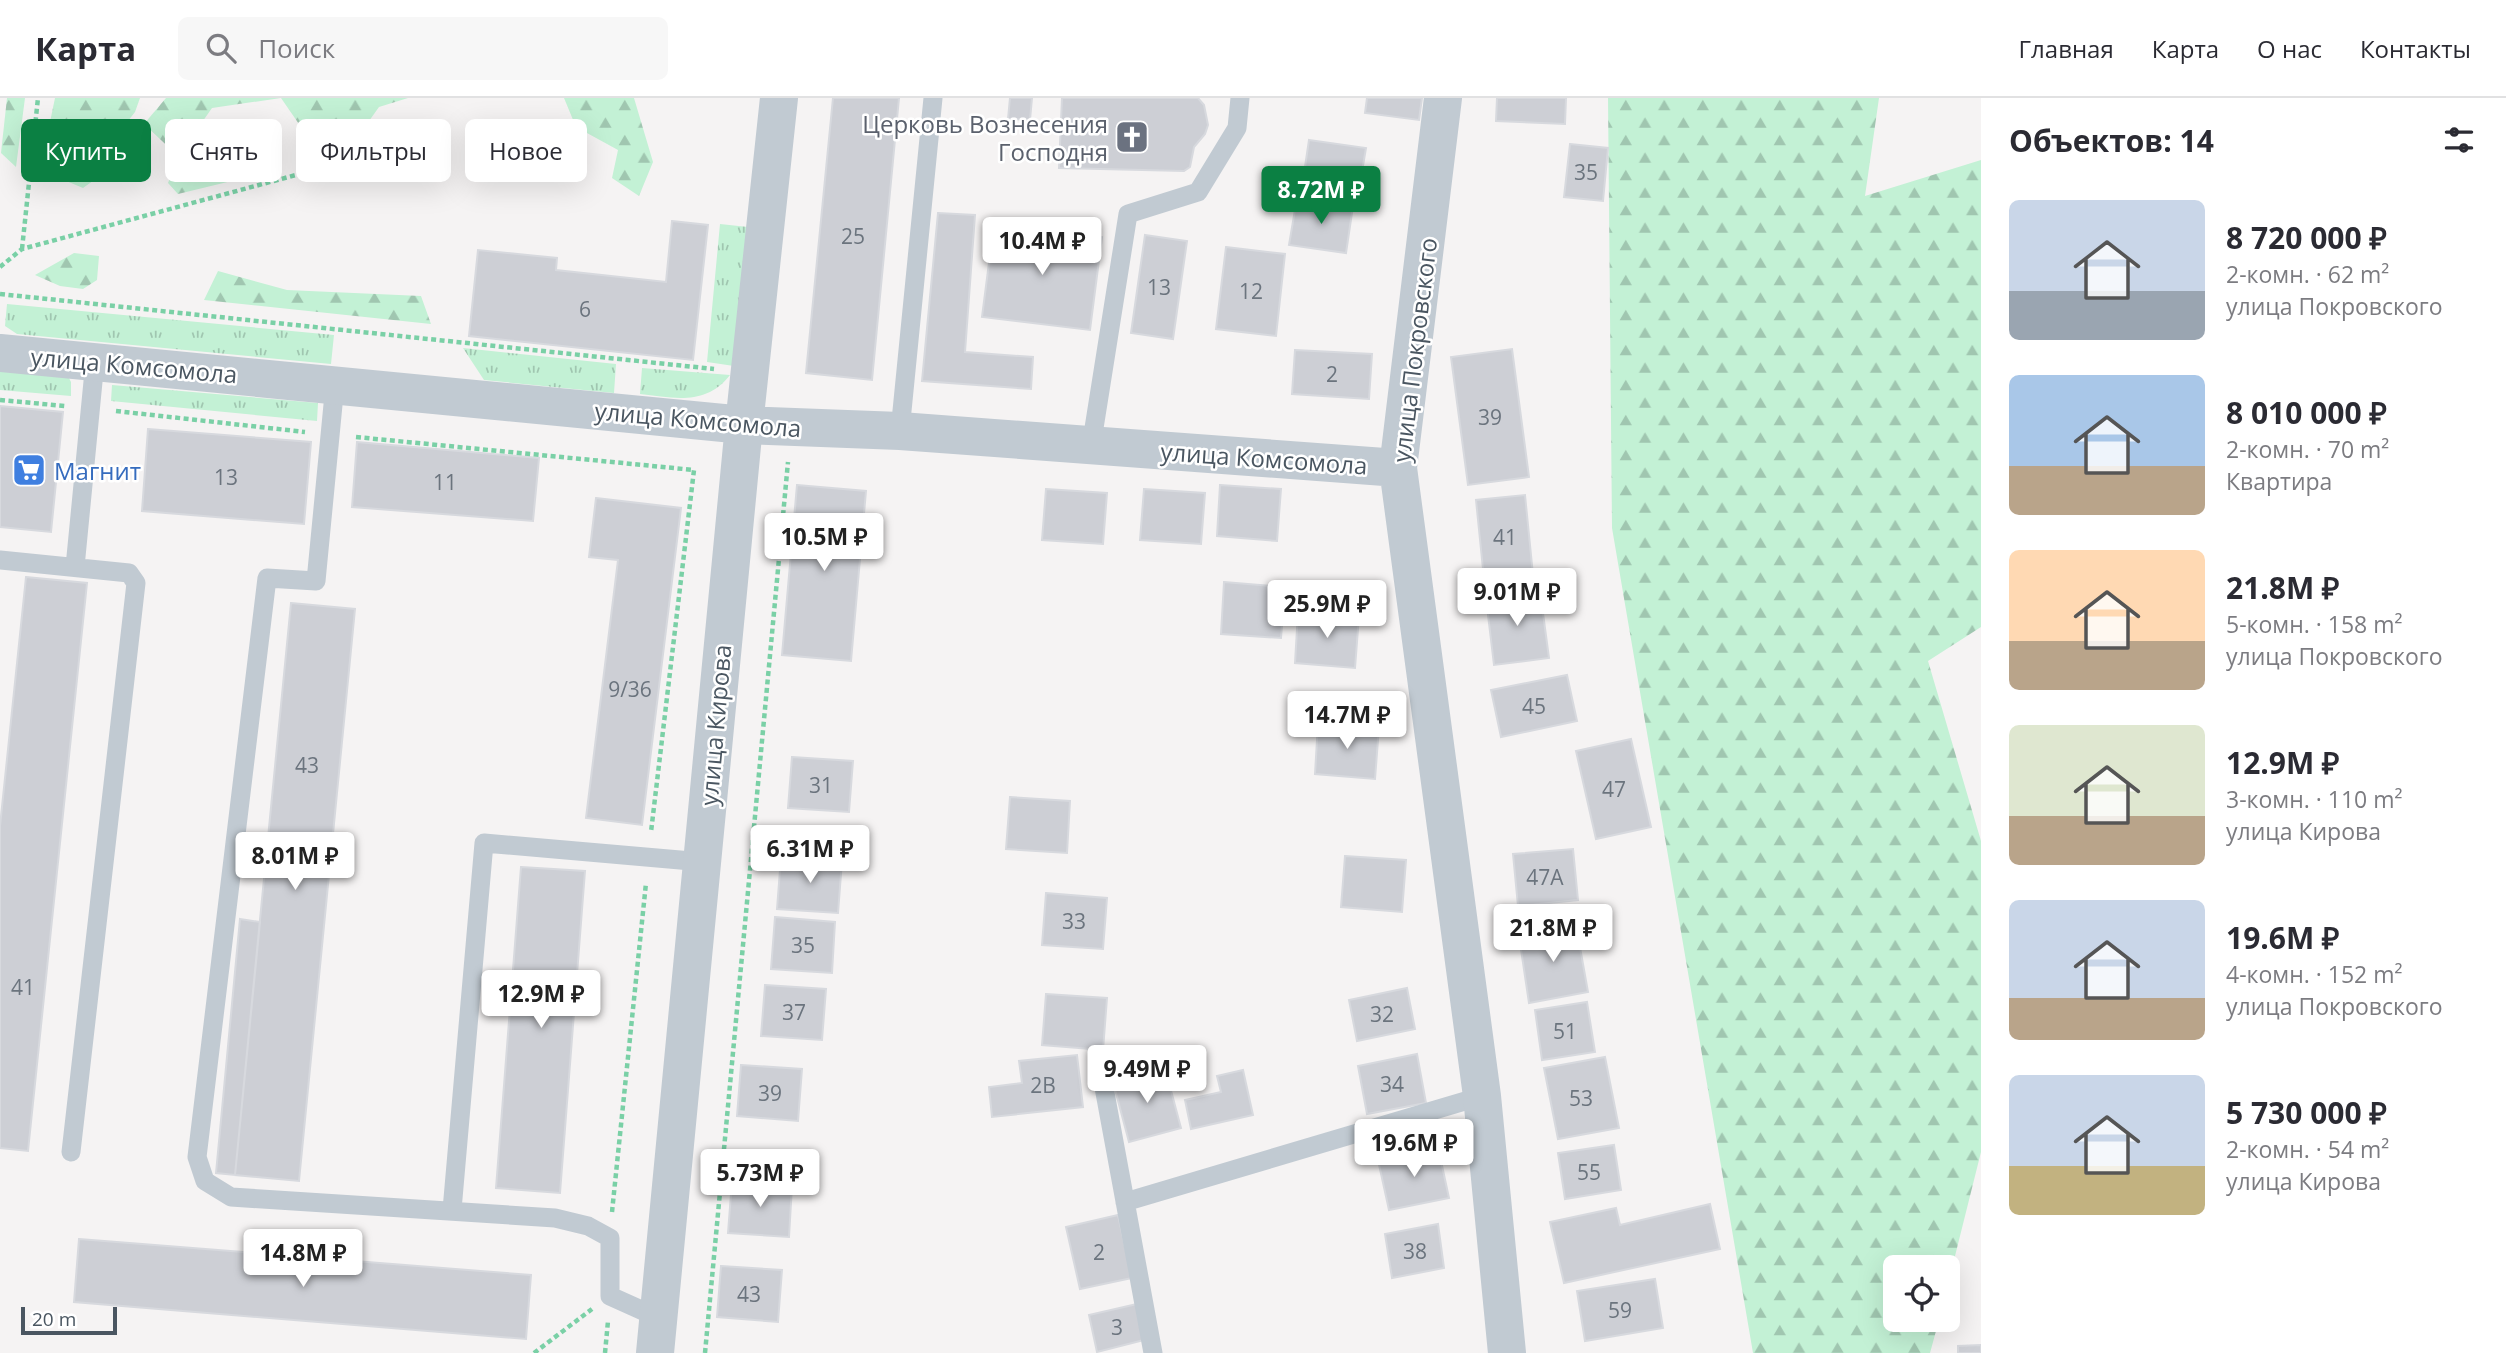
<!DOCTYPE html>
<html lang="ru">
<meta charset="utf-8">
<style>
body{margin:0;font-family:"Open Sans",sans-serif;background:#f7f7f7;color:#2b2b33;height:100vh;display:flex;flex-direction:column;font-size:26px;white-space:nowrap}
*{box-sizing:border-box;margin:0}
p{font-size:23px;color:#7c7c81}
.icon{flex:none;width:38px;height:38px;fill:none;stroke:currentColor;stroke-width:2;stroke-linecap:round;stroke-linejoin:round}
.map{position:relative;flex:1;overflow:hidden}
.sheet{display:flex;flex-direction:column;background:#fff;width:525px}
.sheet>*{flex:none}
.top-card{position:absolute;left:21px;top:21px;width:665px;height:63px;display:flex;gap:14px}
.fabs{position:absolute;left:1883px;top:1157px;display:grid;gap:14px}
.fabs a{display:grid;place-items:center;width:77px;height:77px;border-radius:10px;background:#fff;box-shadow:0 7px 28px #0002;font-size:35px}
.scale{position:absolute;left:21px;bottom:18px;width:96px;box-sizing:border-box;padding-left:7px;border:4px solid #4a5661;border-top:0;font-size:19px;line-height:24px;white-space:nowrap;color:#4a5661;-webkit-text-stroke:5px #fff;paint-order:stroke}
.price{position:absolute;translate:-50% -60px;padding:0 16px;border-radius:7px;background:#fff;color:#222;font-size:23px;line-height:46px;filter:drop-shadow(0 2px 4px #0008)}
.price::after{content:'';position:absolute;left:50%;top:42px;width:21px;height:16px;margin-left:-10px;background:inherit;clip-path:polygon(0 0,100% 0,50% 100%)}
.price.selected{background:#0b8043;color:#fff}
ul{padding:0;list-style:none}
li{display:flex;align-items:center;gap:21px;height:175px;padding:0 28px}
li span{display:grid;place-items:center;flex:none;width:196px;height:140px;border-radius:10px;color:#555}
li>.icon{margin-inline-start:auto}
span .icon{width:84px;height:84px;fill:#fffc;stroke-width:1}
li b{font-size:30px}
h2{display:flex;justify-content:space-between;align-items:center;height:84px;padding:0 28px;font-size:30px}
.pill{padding:0 24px;border-radius:10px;background:#fff;box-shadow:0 7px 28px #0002;font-size:24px;line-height:63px}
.pill.selected{background:#0b8043;color:#fff}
header{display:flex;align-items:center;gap:42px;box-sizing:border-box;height:98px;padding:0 35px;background:#fff;border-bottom:2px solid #e1e1e2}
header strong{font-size:33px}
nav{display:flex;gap:38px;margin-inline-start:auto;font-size:24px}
.search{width:490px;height:63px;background:#f7f7f7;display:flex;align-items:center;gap:18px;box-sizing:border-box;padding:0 24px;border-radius:10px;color:#7c7c81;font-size:26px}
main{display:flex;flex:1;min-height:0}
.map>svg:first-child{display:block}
.grass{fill:url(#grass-tufts)}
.forest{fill:url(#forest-firs)}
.building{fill:#cdcfd5;stroke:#d7d9de;stroke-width:2}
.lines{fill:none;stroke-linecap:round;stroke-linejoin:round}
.path{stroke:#7ad0a6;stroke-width:4.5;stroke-dasharray:5 3.5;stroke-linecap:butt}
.lane{stroke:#c1cad2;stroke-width:19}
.street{stroke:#c1cad2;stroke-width:38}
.labels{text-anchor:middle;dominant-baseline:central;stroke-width:5;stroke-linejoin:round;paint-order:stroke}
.number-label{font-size:21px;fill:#6b747e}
.worship-label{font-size:24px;fill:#5b616d;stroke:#fff;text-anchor:end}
.street-label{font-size:24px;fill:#4a5661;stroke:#fff}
.shop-label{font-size:24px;fill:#366cbe;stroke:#fff;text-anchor:start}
</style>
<header>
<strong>Карта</strong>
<div class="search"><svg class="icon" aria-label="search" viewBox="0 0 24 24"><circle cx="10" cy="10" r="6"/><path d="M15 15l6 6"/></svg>Поиск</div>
<nav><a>Главная</a><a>Карта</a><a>О нас</a><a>Контакты</a></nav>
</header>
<main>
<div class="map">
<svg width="1981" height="1255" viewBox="0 0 1981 1255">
<defs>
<pattern id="grass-tufts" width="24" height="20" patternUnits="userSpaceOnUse" patternTransform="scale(1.75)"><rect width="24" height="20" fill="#c3f1d5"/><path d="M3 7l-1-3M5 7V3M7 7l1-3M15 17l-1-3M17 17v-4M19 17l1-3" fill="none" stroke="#a0c6b0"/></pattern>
<pattern id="forest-firs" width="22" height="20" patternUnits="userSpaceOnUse" patternTransform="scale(1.75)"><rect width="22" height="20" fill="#c3f1d5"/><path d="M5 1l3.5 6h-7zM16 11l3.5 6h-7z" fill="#a0c6b0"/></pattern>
</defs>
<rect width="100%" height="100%" fill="#f5f3f3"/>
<path class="grass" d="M720,126L748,129L734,268L707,264Z
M7,206L334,237L331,266L17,236L5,228Z
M463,250L616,266L614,295L484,282Z
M642,270L730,277C706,308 674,300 640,296Z
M0,271L68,278L71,284V298L0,292Z
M112,287L318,305L317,323L111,303Z"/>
<path class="forest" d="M7,0H25L16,69L1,55Z
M55,0H140L135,14L121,32L111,70L83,90L40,72Z
M166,0H408L379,9L364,30L325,37L301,29L281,0L212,10L198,30L220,60L240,64L244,80L178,96L168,85L179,59L144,26Z
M564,0H634L653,64L639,98L612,80L618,52L576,29Z
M1608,0H1879L1865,98L1981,62V529L1928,563L1981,743V1054L1948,1186V1169H1895V1222H1939L1930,1255H1753L1612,430Z
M74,155L99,158L97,182L83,191L60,188L35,177Z
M218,173L287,192L421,198L431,226L204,202Z"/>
<path class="building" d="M833,0H899L872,282L806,275Z
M1010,0H1032L1030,22L1008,21Z
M1062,0H1198L1204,7L1208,27L1205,36L1194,49L1190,69L1184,73L1059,70Z
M1367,0H1422L1419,22L1365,15Z
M1497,0H1566L1565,26L1496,23Z
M1309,42L1366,50L1358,97L1302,89Z
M1570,46L1608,50L1603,103L1564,99Z
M1297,100L1353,108L1346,155L1289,147Z
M938,115L975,117L965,254L1033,259L1031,291L922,283Z
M672,123L708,127L693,262L469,238L478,152L557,160L556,172L666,184Z
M994,126L1102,139L1090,232L982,219Z
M1145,137L1187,143L1173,241L1131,235Z
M1226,149L1285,156L1276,238L1216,231Z
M1512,251L1529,379L1468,387L1451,259Z
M1295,252L1372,256L1369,301L1292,296Z
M0,308L63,314L51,434L0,429Z
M148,331L311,344L304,426L142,413Z
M357,344L539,360L533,423L352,409Z
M797,387L866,393L851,563L782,557Z
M1220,387L1281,391L1277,443L1217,438Z
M1046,391L1107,395L1103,446L1042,442Z
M1144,391L1205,395L1201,446L1140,442Z
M1525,397L1533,477L1484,481L1476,402Z
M596,400L681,410L642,727L586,720L618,462L589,459Z
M26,479L87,485L28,1053L0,1050V728Z
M1224,484L1285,489L1281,540L1221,536Z
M1540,493L1549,560L1494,567L1486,500Z
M291,505L355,511L299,1083L235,1077Z
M1298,514L1359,518L1355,570L1295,565Z
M1567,577L1577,623L1501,639L1491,592Z
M1318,625L1379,629L1375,681L1315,676Z
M1631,641L1651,729L1596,741L1576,653Z
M792,659L853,663L849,714L788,710Z
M1010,699L1070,703L1067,755L1006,751Z
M1573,751L1578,802L1518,808L1513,756Z
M1345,758L1406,762L1402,814L1341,809Z
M781,759L842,763L838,815L777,811Z
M521,769L585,773L560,1095L496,1090Z
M1046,795L1107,800L1103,851L1042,847Z
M775,819L835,824L832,875L771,871Z
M240,821L260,824L235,1077L216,1075Z
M1576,827L1588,894L1529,905L1519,838Z
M765,887L826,891L822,942L761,938Z
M1407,890L1415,931L1357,943L1349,902Z
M1046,896L1107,900L1103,952L1042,947Z
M1587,904L1595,954L1542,962L1535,912Z
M1417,956L1426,1005L1367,1016L1358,968Z
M1077,957L1083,1009L992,1019L989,989L1022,985L1019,963Z
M1605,959L1619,1030L1558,1041L1544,970Z
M741,967L802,971L798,1023L737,1018Z
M1165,970L1181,1030L1129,1044L1113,984Z
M1243,972L1253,1017L1191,1031L1185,1002L1221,994L1217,978Z
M1614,1047L1621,1092L1565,1101L1558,1055Z
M1438,1049L1449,1100L1389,1112L1378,1062Z
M732,1083L792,1088L789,1139L728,1135Z
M1710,1106L1720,1151L1564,1185L1550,1124L1616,1110L1620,1127Z
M1118,1117L1132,1180L1080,1191L1066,1129Z
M1438,1126L1444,1170L1392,1180L1385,1136Z
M79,1141L531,1177L526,1241L74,1204Z
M721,1168L782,1172L778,1224L717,1219Z
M1655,1181L1663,1230L1585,1243L1577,1193Z
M1137,1206L1144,1242L1097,1254L1089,1217Z
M1981,1247V1255H1958V1248Z"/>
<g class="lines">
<path class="path" d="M22,151L38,0
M0,169L22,151L418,44
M0,196L714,271
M0,302L65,308
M116,313L305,334
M356,339L694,372L651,734
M612,1114L646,785
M534,1255L592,1211
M605,1255L608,1223
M705,1255L788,364"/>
<path class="lane" d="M335,286L316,483L267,480L197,1059L205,1083L231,1099L555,1120L588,1128L610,1140V1198L659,1220
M900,333L933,0
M1091,349L1128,116L1198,94L1237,30L1240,0
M0,462L129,475L136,485L71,1054
M75,469L95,263
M1103,984L1153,1255
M1125,1104L1482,998
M452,1112L484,745L703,764"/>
<path class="street" d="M1443,0L1398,370L1482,998L1507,1255
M0,255L744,327L900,333L1398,370
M655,1255L744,327L779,0"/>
</g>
<defs>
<symbol id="church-square" viewBox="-11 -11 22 22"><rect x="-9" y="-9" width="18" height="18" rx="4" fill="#6b7280" stroke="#fff"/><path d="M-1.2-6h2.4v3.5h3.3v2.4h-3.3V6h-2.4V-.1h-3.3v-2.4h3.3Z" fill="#fff"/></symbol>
<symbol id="supermarket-square" viewBox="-11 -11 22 22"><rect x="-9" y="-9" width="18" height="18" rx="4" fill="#3f7fe0" stroke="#fff"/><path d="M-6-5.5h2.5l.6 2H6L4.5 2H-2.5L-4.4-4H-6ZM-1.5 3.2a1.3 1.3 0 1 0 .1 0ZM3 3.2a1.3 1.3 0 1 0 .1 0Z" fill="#fff"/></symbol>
</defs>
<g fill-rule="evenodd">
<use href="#church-square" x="1113" y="20" width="38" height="38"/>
<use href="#supermarket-square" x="10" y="353" width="38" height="38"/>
</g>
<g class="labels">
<g class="number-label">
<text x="1586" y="74">35</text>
<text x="853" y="138">25</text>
<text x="1159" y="189">13</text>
<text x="1251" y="193">12</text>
<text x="585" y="211">6</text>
<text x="1332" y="276">2</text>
<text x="1490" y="319">39</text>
<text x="226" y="379">13</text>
<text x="445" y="384">11</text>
<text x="1505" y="439">41</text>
<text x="630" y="591">9/36</text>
<text x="1534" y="608">45</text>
<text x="307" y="667">43</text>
<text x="821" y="687">31</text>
<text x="1614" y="691">47</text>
<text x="1545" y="779">47А</text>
<text x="1074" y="823">33</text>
<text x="803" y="847">35</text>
<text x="23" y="889">41</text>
<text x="794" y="914">37</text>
<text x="1382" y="916">32</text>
<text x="1565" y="933">51</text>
<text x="1392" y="986">34</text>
<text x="1043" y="987">2В</text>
<text x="770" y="995">39</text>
<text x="1581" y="1000">53</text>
<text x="1589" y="1074">55</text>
<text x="1415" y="1153">38</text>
<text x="1099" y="1154">2</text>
<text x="749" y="1196">43</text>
<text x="1620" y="1212">59</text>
<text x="1117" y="1229">3</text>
</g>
<g class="worship-label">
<text x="1108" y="25">Церковь Вознесения<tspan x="1108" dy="28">Господня</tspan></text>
</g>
<g class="street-label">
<text transform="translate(1414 252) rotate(-83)">улица Покровского</text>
<text transform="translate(134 267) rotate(5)">улица Комсомола</text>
<text transform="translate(698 321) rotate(5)">улица Комсомола</text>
<text transform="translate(1264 360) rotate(4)">улица Комсомола</text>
<text transform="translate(715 627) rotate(-85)">улица Кирова</text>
</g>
<g class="shop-label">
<text x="54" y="372">Магнит</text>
</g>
</g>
</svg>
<div class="fabs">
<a><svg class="icon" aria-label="locate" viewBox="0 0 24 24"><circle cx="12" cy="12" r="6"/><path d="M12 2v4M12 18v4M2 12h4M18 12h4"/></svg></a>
</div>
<div class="scale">20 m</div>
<b class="price selected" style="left:1321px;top:128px">8.72M ₽</b>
<b class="price" style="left:1042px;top:179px">10.4M ₽</b>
<b class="price" style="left:824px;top:475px">10.5M ₽</b>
<b class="price" style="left:1517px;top:530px">9.01M ₽</b>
<b class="price" style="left:1327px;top:542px">25.9M ₽</b>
<b class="price" style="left:1347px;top:653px">14.7M ₽</b>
<b class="price" style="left:810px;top:787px">6.31M ₽</b>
<b class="price" style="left:295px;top:794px">8.01M ₽</b>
<b class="price" style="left:1553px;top:866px">21.8M ₽</b>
<b class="price" style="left:541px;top:932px">12.9M ₽</b>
<b class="price" style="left:1147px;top:1007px">9.49M ₽</b>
<b class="price" style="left:1414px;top:1081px">19.6M ₽</b>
<b class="price" style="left:760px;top:1111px">5.73M ₽</b>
<b class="price" style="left:303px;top:1191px">14.8M ₽</b>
<div class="top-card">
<a class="pill selected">Купить</a>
<a class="pill">Снять</a>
<a class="pill">Фильтры</a>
<a class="pill">Новое</a>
</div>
</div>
<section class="sheet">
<h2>Объектов: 14<svg class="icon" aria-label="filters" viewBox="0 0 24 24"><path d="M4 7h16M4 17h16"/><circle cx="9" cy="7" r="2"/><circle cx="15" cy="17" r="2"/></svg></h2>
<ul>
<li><span style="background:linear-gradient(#c9d6e8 65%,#9aa5b1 0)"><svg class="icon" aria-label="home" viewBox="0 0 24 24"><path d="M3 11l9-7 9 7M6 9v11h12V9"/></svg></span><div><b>8 720 000 ₽</b><p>2-комн. · 62 m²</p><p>улица Покровского</p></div></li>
<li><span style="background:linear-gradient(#a9c7e8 65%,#b9a48a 0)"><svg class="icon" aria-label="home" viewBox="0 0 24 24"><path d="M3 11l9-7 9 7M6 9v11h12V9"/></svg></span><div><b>8 010 000 ₽</b><p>2-комн. · 70 m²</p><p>Квартира</p></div></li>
<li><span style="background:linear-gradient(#ffd9b3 65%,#b9a48a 0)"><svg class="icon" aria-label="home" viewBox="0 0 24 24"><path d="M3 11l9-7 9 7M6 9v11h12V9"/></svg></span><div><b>21.8M ₽</b><p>5-комн. · 158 m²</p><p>улица Покровского</p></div></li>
<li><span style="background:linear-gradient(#dfe7d0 65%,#b9a48a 0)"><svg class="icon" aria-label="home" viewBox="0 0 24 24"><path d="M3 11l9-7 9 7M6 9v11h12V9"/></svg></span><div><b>12.9M ₽</b><p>3-комн. · 110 m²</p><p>улица Кирова</p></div></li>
<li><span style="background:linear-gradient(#c9d6e8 70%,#b9a48a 0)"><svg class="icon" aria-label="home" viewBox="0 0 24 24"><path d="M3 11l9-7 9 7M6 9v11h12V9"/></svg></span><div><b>19.6M ₽</b><p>4-комн. · 152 m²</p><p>улица Покровского</p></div></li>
<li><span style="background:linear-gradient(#c9d6e8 65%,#c2b280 0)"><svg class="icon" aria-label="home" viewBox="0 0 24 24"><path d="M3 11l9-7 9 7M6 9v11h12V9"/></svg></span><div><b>5 730 000 ₽</b><p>2-комн. · 54 m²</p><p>улица Кирова</p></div></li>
</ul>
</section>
</main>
